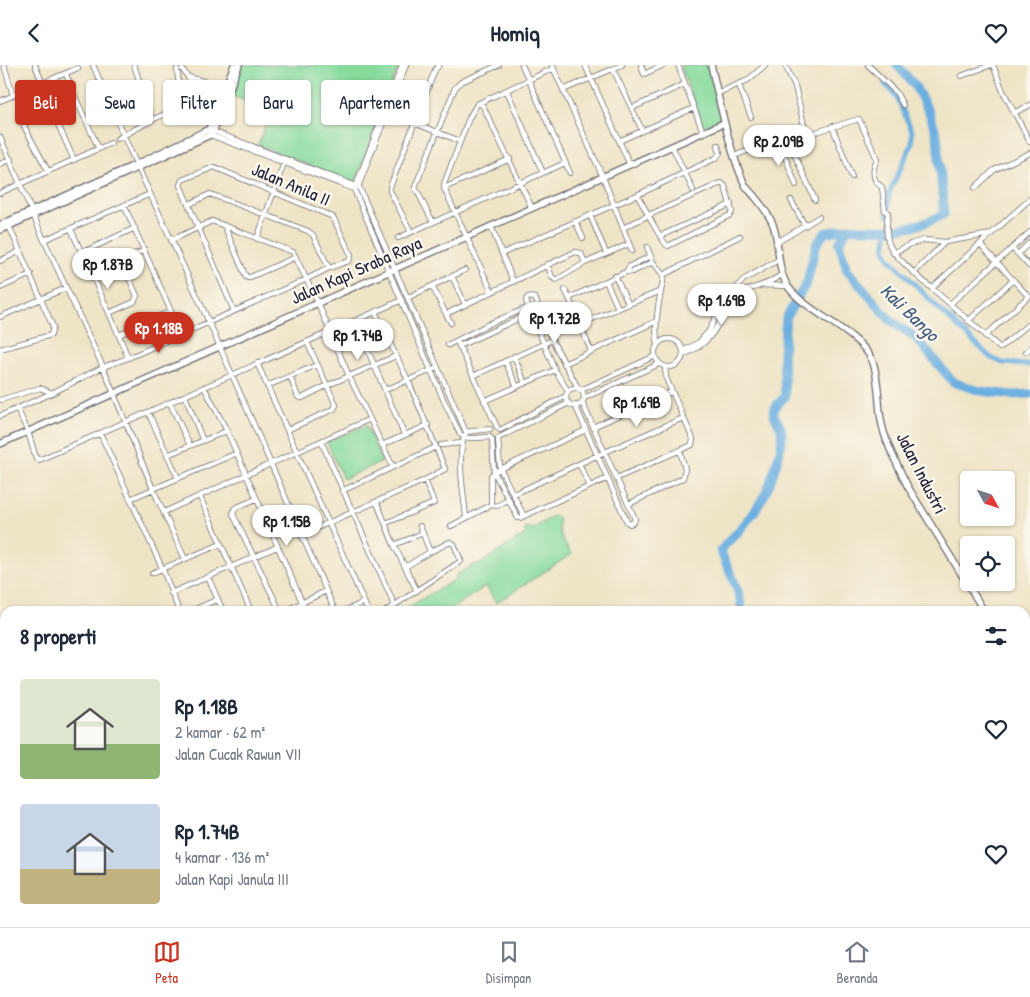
<!DOCTYPE html>
<html lang="id">
<meta charset="utf-8">
<style>
body{margin:0;font-family:"Patrick Hand",sans-serif;background:#f2f2f3;color:#1f2937;height:100vh;display:flex;flex-direction:column;font-size:19px;white-space:nowrap}
*{box-sizing:border-box;margin:0}
p{font-size:16px;color:#747a83}
.icon{flex:none;width:28px;height:28px;fill:none;stroke:currentColor;stroke-width:2;stroke-linecap:round;stroke-linejoin:round}
.map{position:relative;flex:1;overflow:hidden}
.panel{position:absolute;left:0px;top:541px;width:1030px;height:321px;display:flex;flex-direction:column;background:#fff;border-radius:15px 15px 0 0;box-shadow:0 1px 4px #0004}
.panel>*{flex:none}
.guide{position:absolute;left:15px;top:15px;width:500px;height:45px;display:flex;gap:10px}
.needle{width:32px;rotate:130deg}
.controls{position:absolute;left:960px;top:406px;display:grid;gap:10px}
.controls a{display:grid;place-items:center;width:55px;height:55px;border-radius:5px;background:#fff;box-shadow:0 1px 4px #0004;font-size:25px}
.price{position:absolute;translate:-50% -42px;padding:0 11px;border-radius:18px;background:#fff;color:#222;font-size:16px;line-height:32px;filter:drop-shadow(0 1px 2px #0008)}
.price::after{content:'';position:absolute;left:50%;top:30px;width:15px;height:11px;margin-left:-8px;background:inherit;clip-path:polygon(0 0,100% 0,50% 100%)}
.price.current{background:#c8321e;color:#fff}
ul{padding:0;list-style:none}
li{display:flex;align-items:center;gap:15px;height:125px;padding:0 20px}
li span{display:grid;place-items:center;flex:none;width:140px;height:100px;border-radius:5px;color:#555}
li>.icon{margin-inline-start:auto}
span .icon{width:60px;height:60px;fill:#fffc;stroke-width:1}
li b{font-size:21px}
h2{display:flex;justify-content:space-between;align-items:center;height:60px;padding:0 20px;font-size:21px}
.tag{padding:0 18px;border-radius:5px;background:#fff;box-shadow:0 1px 4px #0004;font-size:18px;line-height:45px}
.tag.current{background:#c8321e;color:#fff}
header{display:flex;justify-content:space-between;align-items:center;height:65px;padding:0 20px;background:#fff;font-size:22px;font-weight:700}
.tabs{display:flex;justify-content:space-around;align-items:center;height:70px;border-top:1px solid #e0e1e3;background:#fff;font-size:14px;color:#747a83}
.tabs a{display:grid;justify-items:center;gap:2px}
.tabs .current{color:#c8321e}
.map>svg:first-child{display:block}
.green{fill:#85da9c;stroke:#547e6c}
.lines{fill:none;stroke-linecap:round;stroke-linejoin:round}
.canal{stroke:#6bafe0;stroke-width:5}
.river{stroke:#6bafe0;stroke-width:9}
.minor-casing{stroke:#69666c;stroke-width:6}
.tertiary-casing{stroke:#69666c;stroke-width:8}
.minor{stroke:#fff;stroke-width:4.5}
.tertiary{stroke:#fff;stroke-width:5.5}
.labels{text-anchor:middle;dominant-baseline:central;stroke-width:5;stroke-linejoin:round;paint-order:stroke}
.street-label{font-size:18px;fill:#22223b;stroke:#fbf7ec}
.water-label{font-size:19px;font-style:italic;fill:#3f5a7d;stroke:#fbf7ec}
</style>
<header><svg class="icon" aria-label="back" viewBox="0 0 24 24"><path d="M15 5l-7 7 7 7"/></svg>Homiq<svg class="icon" aria-label="heart" viewBox="0 0 24 24"><path d="M12 20l-8-8c-3-5 5-10 8-4 3-6 11-1 8 4z"/></svg></header>
<div class="map">
<svg width="1030" height="862" viewBox="0 0 1030 862">
<rect width="100%" height="100%" fill="#fbf7ec"/>
<filter id="ink" filterUnits="userSpaceOnUse"><feTurbulence type="fractalNoise" baseFrequency=".02" numOctaves="2"/><feDisplacementMap in="SourceGraphic" scale="10" xChannelSelector="R" yChannelSelector="G"/><feConvolveMatrix kernelMatrix="1 2 1 2 8 2 1 2 1" color-interpolation-filters="sRGB"/></filter>
<filter id="wash" filterUnits="userSpaceOnUse"><feTurbulence type="fractalNoise" baseFrequency=".0096" numOctaves="4" result="noise"/><feDisplacementMap in="SourceGraphic" scale="20" xChannelSelector="R" yChannelSelector="G"/><feGaussianBlur stdDeviation="1.12" result="paint"/><feColorMatrix in="noise" values="0 0 0 0 0 0 0 0 0 0 0 0 0 0 0 0 0 1.4 0 .05"/><feComposite in="paint" operator="in"/></filter>
<g filter="url(#wash)">
<rect width="100%" height="100%" fill="#eee4c6"/>
<path class="green" d="M242,0H399L355,118L258,80L271,46L230,30Z
M680,0H707L720,53L704,62Z
M366,360L382,397L343,414L327,377Z
M555,450L559,455C557,468 565,479 572,489L496,538L486,521L448,546H401L456,514V510L475,499L478,500L525,469V464L528,462L532,464Z"/>
<g class="lines">
<path class="canal" d="M885,19L893,27L900,39L912,66V79L889,128L888,150
M887,171L885,184L889,193L942,247L991,293L1003,298L1030,300"/>
<path class="river" d="M897,0L915,21L929,47L937,70L944,149C915,166 882,166 848,163L839,178L847,205L890,255L916,273L953,317L980,326L1012,330L1030,329
M742,546C740,524 729,507 721,487C724,478 732,474 738,467C752,451 766,433 772,412C776,400 782,384 782,371C783,352 761,352 785,332L783,288L786,253L807,217L816,180L825,168L848,163"/>
</g>
</g>
<g filter="url(#ink)">
<g class="lines">
<defs>
<path id="minor" d="M4,0L13,30
M35,0L42,17
M93,0L124,72L209,257L335,546
M134,0L152,55
M522,0L570,108
M552,0L603,112L632,186
M585,0L630,100
M641,0L644,9L664,0
M678,0L703,67
M785,0L795,21L806,69
M868,0L896,27L903,40
M993,0L1003,26L1030,77
M177,4L179,22L182,27H186
M613,4L642,65
M66,9L76,34L99,84
M961,11L991,0
M188,12L207,17
M739,20L751,52
M563,25L622,0
M507,26L543,108
M718,28L748,15L765,0
M0,36L78,3
M481,37L532,143
M632,43L685,19
M386,45L414,58L460,76
M52,46L74,95
M1014,48L1030,40
M832,61L852,112
M210,65L359,122L466,367L490,364
M210,68V70L354,124
M0,72L44,175L103,302L153,424L185,494
M117,74L152,55L180,42L183,38L186,27L191,21L188,12L182,4
M788,75L815,135
M619,76L694,43
M780,78L796,120
M672,81L693,125
M734,91L747,86L780,78L859,54L877,94C872,105 871,115 882,122L885,146L888,148C887,158 885,169 889,179C894,194 936,226 950,239L1030,167
M0,99L11,94
M48,106L24,61L28,55L52,46L76,34
M358,122L406,0
M355,123L402,0
M444,123L510,94
M975,123L994,105L1030,88
M354,124L444,336L460,369C467,376 481,372 490,372
M0,128L111,78
M791,135L805,161
M124,140L181,269
M188,140L210,129L308,166L313,170L329,203
M590,150L606,188
M575,156L583,173
M433,157L415,122L455,23L461,17L499,0
M224,160L246,212L248,213L296,192
M491,161L513,216
M623,163L649,150L721,118L725,121L732,147L730,150L668,181C660,176 644,140 637,130
M71,164C90,207 111,249 128,293
M411,167L390,126V122L435,5L439,0
M660,171L731,139
M398,173L565,98
M257,174L285,95
M44,175L150,129
M172,175L212,156L293,187L318,238L349,311L393,402
M776,178L819,152
M980,179L1030,134
M647,182L653,197L663,210
M1013,184L1030,202
M81,188L135,163
M503,188L637,130L716,93L720,88L718,80
M893,188L911,179L924,175L945,177
M1018,189L1030,177
M651,191L630,201L626,207H632L653,197
M0,196L20,186
M547,199L552,212L556,215L585,198L629,179
M915,207L945,177L991,169
M90,208L145,185
M452,211L465,239
M615,211L628,238
M606,216L618,243
M762,220L788,221
M432,221L446,249
M0,223L31,209
M932,223L980,179L1028,231
M565,225L569,233
M492,227L444,123V119L469,53L477,39L554,3
M409,232L465,205
M950,239L1000,283L1030,258
M375,247L408,315L436,382
M109,248L134,237L137,231L121,195
M0,252L66,223
M355,256L404,369
M968,256L1013,215
M451,258L446,249L575,187L581,188L585,198
M580,259L661,226
M119,270L171,246
M985,271L1029,231
M655 288a14 14 0 1 1 28 0a14 14 0 1 1-28 0Z
M457,276L497,362
M658,279C654,266 658,240 661,226C662,220 664,217 663,210L740,171
M448,280L491,258L529,242
M459,281L531,248
M0,284L51,270L53,262L9,161
M591,286L569,233L626,207
M683,286L699,277L709,266L719,245L743,215L778,195
M1026,287L1030,283
M683,290C697,284 708,277 716,263C722,252 726,239 737,230C745,224 753,224 762,220C769,218 776,213 783,209
M514,291L525,318
M505,296L517,322
M257,298L368,546
M564,299L657,256
M290,311L298,332L302,333L326,321L396,291
M473,311L552,275
M267,321L317,300
M204,322L227,366L306,546
M566 332a9 9 0 1 1 18 0a9 9 0 1 1-18 0Z
M385,325L434,304
M581,325L655,291
M568,326L555,305L527,239L526,235L528,232L535,233L552,275L578,323
M185,331L203,376
M584,333L659,299
M0,335L40,323L52,328
M484,336L555,305
M170,338L190,381
M575,340L627,457L630,459L634,457L635,454L582,337
M17,343L28,367L36,393L39,395L402,235
M148,347L178,413
M0,351L52,328L103,302L128,293L307,214L329,203L349,196L351,190L333,152L214,102L182,115L180,120L234,246
M593,362L671,327
M287,365L334,344L336,340L307,277
M500,365L566,331
M100,368L163,505L179,546
M465,370C456,392 464,429 466,452
M500,372L569,338
M492,374L494,407L518,453H520L524,451L500,403L498,374
M321,376L395,541
M382,380L428,360
M441,380L462,378
M167,390L227,366
M579,399L590,421
M617,413L692,380L693,374L666,313L665,302
M514,429L598,390L683,353
M200,432L251,546
M130,434L237,388
M256,434L235,443L233,449L280,546
M377,438L394,480L417,526
M629,439L683,413L685,404L680,385
M491,440V411L494,407L586,365
M164,447L370,354
M524,451L608,413
M386,458L434,438L425,415
M420,461L430,487
M451,461L491,440L497,441L509,434
M301,470L425,415L445,404L436,382L342,426
M394,480L423,468
M152,508L221,479
M208,512L223,546
M171,528L277,482
M191,546L218,534
M285,546L326,526
M345,546L364,537
M386,546L461,496L454,479L450,477L430,487L405,502
M0,584L5,589
M1029,735L1030,736
M1025,758L1030,755
M1025,783L1030,779
M1025,826L1030,833
M604,858L607,862
M622,858L626,862
M691,858H692
M813,858L815,862
M885,858L887,862
M983,858L986,862
M338,862L346,858
M455,862L462,858
M645,862L651,858
M853,862L862,858
M895,862L901,858
M934,862L939,858
M967,862L972,858"/>
<path id="tertiary" d="M711,0C721,41 728,82 745,120C748,125 752,128 755,132C761,139 768,149 772,157C781,178 775,203 789,223C808,248 859,267 872,295C879,310 878,338 881,355C885,378 898,401 908,422L984,546
M0,160L137,99L209,64L234,0
M0,165L210,70L213,67L239,0
M0,379L724,58
M1025,609L1030,616"/>
</defs>
<use href="#minor" class="minor-casing"/>
<use href="#tertiary" class="tertiary-casing"/>
<use href="#minor" class="minor"/>
<use href="#tertiary" class="tertiary"/>
</g>
</g>
<g class="labels">
<g class="street-label">
<text transform="translate(291 119) rotate(23)">Jalan Anila II</text>
<text transform="translate(356 205) rotate(-24)">Jalan Kapi Sraba Raya</text>
<text transform="translate(922 408) rotate(63)">Jalan Industri</text>
</g>
<g class="water-label">
<text transform="translate(910 247) rotate(44)">Kali Bango</text>
</g>
</g>
</svg>
<div class="controls">
<a><svg class="needle" viewBox="-14 -14 28 28"><path d="M0-13l5 13h-10z" fill="#e53935"/><path d="M0 13l5-13h-10z" fill="#747a83"/></svg></a>
<a><svg class="icon" aria-label="locate" viewBox="0 0 24 24"><circle cx="12" cy="12" r="6"/><path d="M12 2v4M12 18v4M2 12h4M18 12h4"/></svg></a>
</div>
<b class="price" style="left:779px;top:102px">Rp 2.09B</b>
<b class="price" style="left:108px;top:225px">Rp 1.87B</b>
<b class="price" style="left:722px;top:261px">Rp 1.69B</b>
<b class="price" style="left:555px;top:279px">Rp 1.72B</b>
<b class="price current" style="left:159px;top:289px">Rp 1.18B</b>
<b class="price" style="left:358px;top:296px">Rp 1.74B</b>
<b class="price" style="left:637px;top:363px">Rp 1.69B</b>
<b class="price" style="left:287px;top:482px">Rp 1.15B</b>
<div class="guide">
<a class="tag current">Beli</a>
<a class="tag">Sewa</a>
<a class="tag">Filter</a>
<a class="tag">Baru</a>
<a class="tag">Apartemen</a>
</div>
<section class="panel">
<h2>8 properti<svg class="icon" aria-label="filters" viewBox="0 0 24 24"><path d="M4 7h16M4 17h16"/><circle cx="9" cy="7" r="2"/><circle cx="15" cy="17" r="2"/></svg></h2>
<ul>
<li><span style="background:linear-gradient(#dfe7d0 65%,#8fb573 0)"><svg class="icon" aria-label="home" viewBox="0 0 24 24"><path d="M3 11l9-7 9 7M6 9v11h12V9"/></svg></span><div><b>Rp 1.18B</b><p>2 kamar · 62 m²</p><p>Jalan Cucak Rawun VII</p></div><svg class="icon" aria-label="heart" viewBox="0 0 24 24"><path d="M12 20l-8-8c-3-5 5-10 8-4 3-6 11-1 8 4z"/></svg></li>
<li><span style="background:linear-gradient(#c9d6e8 65%,#c2b280 0)"><svg class="icon" aria-label="home" viewBox="0 0 24 24"><path d="M3 11l9-7 9 7M6 9v11h12V9"/></svg></span><div><b>Rp 1.74B</b><p>4 kamar · 136 m²</p><p>Jalan Kapi Janula III</p></div><svg class="icon" aria-label="heart" viewBox="0 0 24 24"><path d="M12 20l-8-8c-3-5 5-10 8-4 3-6 11-1 8 4z"/></svg></li>
</ul>
</section>
</div>
<nav class="tabs">
<a class="current"><svg class="icon" aria-label="map" viewBox="0 0 24 24"><path d="M3 6l6-2 6 2 6-2v14l-6 2-6-2-6 2zM9 4v14M15 6v14"/></svg>Peta</a>
<a><svg class="icon" aria-label="saved" viewBox="0 0 24 24"><path d="M7 4h10v16l-5-4-5 4z"/></svg>Disimpan</a>
<a><svg class="icon" aria-label="home" viewBox="0 0 24 24"><path d="M3 11l9-7 9 7M6 9v11h12V9"/></svg>Beranda</a>
</nav>
